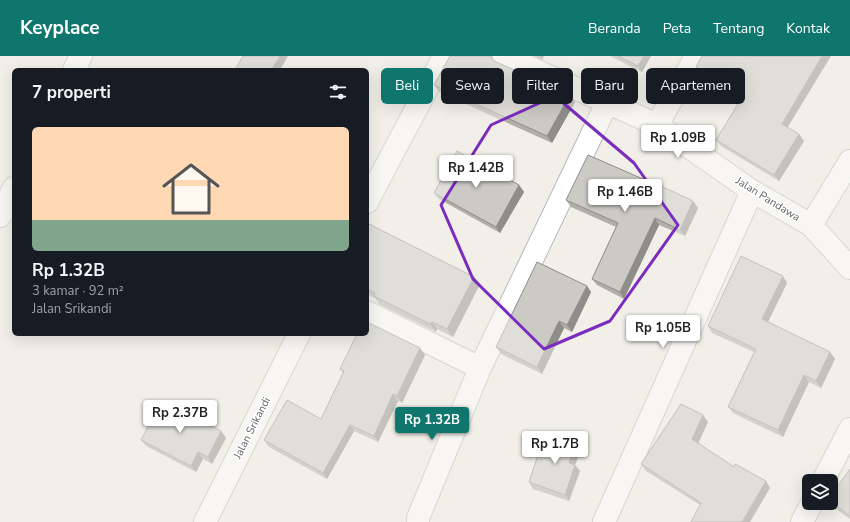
<!DOCTYPE html>
<html lang="id">
<meta charset="utf-8">
<style>
body{margin:0;font-family:"Nunito Sans",sans-serif;background:#20242c;color:#f1f3f6;height:100vh;display:flex;flex-direction:column;font-size:15px;white-space:nowrap}
*{box-sizing:border-box;margin:0}
p{font-size:13px;color:#9ea1a6}
.icon{flex:none;width:22px;height:22px;fill:none;stroke:currentColor;stroke-width:2;stroke-linecap:round;stroke-linejoin:round}
.map{position:relative;flex:1;overflow:hidden}
.panel{position:absolute;left:12px;top:12px;width:357px;height:268px;display:flex;flex-direction:column;background:#171b24;border-radius:6px;box-shadow:0 4px 16px #0002}
.panel>*{flex:none}
.banner{position:absolute;left:381px;top:12px;width:380px;height:36px;display:flex;gap:8px}
.buttons{position:absolute;left:802px;top:418px;display:grid;gap:8px}
.buttons a{display:grid;place-items:center;width:36px;height:36px;border-radius:6px;background:#171b24;box-shadow:0 4px 16px #0002;font-size:20px}
.price{position:absolute;translate:-50% -34px;padding:0 9px;border-radius:4px;background:#fff;color:#222;font-size:13px;line-height:26px;filter:drop-shadow(0 1px 2px #0008)}
.price::after{content:'';position:absolute;left:50%;top:24px;width:12px;height:9px;margin-left:-6px;background:inherit;clip-path:polygon(0 0,100% 0,50% 100%)}
.price.active{background:#0f766e;color:#fff}
ul{padding:0;list-style:none}
li{display:grid;align-content:center;gap:8px;height:212px;padding:0 20px}
li span{display:grid;place-items:center;height:124px;border-radius:6px;color:#555}
li>.icon{margin-inline-start:auto}
span .icon{width:72px;height:72px;fill:#fffc;stroke-width:1}
li b{font-size:17px}
h2{display:flex;justify-content:space-between;align-items:center;height:48px;padding:0 20px;font-size:17px}
.pill{padding:0 14px;border-radius:6px;background:#171b24;box-shadow:0 4px 16px #0002;font-size:14px;line-height:36px}
.pill.active{background:#0f766e;color:#fff}
header{display:flex;align-items:center;gap:24px;box-sizing:border-box;height:56px;padding:0 20px;background:#0f766e;color:#fff}
header strong{font-size:19px}
nav{display:flex;gap:22px;margin-inline-start:auto;font-size:14px}
.map>svg:first-child{display:block}
.lines{fill:none;stroke-linecap:round;stroke-linejoin:round}
.street-casing{stroke:#b5b8bc;stroke-width:24}
.secondary-casing{stroke:#b6babf;stroke-width:24}
.street{stroke:#fff;stroke-width:22}
.secondary{stroke:#fff;stroke-width:22}
.wall{fill:#afaea9}
.shaded-wall{fill:#8f8d8a}
.building{fill:#cccac5;stroke:#8f8d8a}
.marked{fill:none;stroke:#7b2cbf;stroke-width:3;stroke-linejoin:round}
.labels{text-anchor:middle;dominant-baseline:central;stroke-width:3;stroke-linejoin:round;paint-order:stroke}
.street-label{font-size:11px;fill:#5f6368;stroke:#fff}
</style>
<header>
<strong>Keyplace</strong>
<nav><a>Beranda</a><a>Peta</a><a>Tentang</a><a>Kontak</a></nav>
</header>
<div class="map">
<svg width="850" height="466" viewBox="0 0 850 466">
<rect width="100%" height="100%" fill="#f1efe8"/>
<g class="lines">
<defs>
<path id="street" d="M74,14L81,0
M657,69L696,0
M367,146L444,0
M0,160L14,132
M811,169L850,105
M367,256L480,312L607,47
M823,425L850,373
M205,466L299,278
M418,466V462L480,312
M604,466L752,135
M802,466L812,447"/>
<path id="secondary" d="M504,0L657,69L752,135L811,169L850,212"/>
</defs>
<use href="#street" class="street-casing"/>
<use href="#secondary" class="secondary-casing"/>
<use href="#street" class="street"/>
<use href="#secondary" class="secondary"/>
</g>
<path class="wall" d="M450,0H492L493,3L494,5L575,46L552,87L439,36L434,29Z
M534,0H544L542,4Z
M610,0H651L642,16Z
M702,0L788,72L799,78L804,85L779,125L721,90L716,84L742,41L700,18L696,11Z
M519,129L524,136L500,177L439,143L434,137Z
M566,144L693,145L698,152L685,180L659,169L624,243L597,229L592,223L616,171L571,151Z
M367,167L474,221L480,228L453,281L437,273L436,276L379,248L375,242L367,238Z
M787,227L768,266L830,296L835,303L821,332L809,326L783,381L733,357L728,351L754,296L712,277L708,270Z
M587,230L591,236L572,276L564,272L542,318L501,298L496,291Z
M425,299L402,347L398,345L378,386L354,375L327,423L269,391L264,384L321,363L343,317L340,313Z
M708,366L698,387L734,411L770,432L700,449L646,415L641,408Z
M221,375L226,382L212,408L203,403L196,416L146,390L141,384Z
M577,384L582,391L575,409L580,415L569,445L533,433L529,426L547,399Z
M850,413V463L832,450L830,447H831V439Z"/>
<path class="shaded-wall" d="M280,0H288L280,14H271Z
M540,0H544L542,4Z
M644,0H651L642,16L638,10Z
M822,0H831L786,74L782,68Z
M570,39L575,46L552,87L547,80Z
M799,78L804,85L779,125L774,119Z
M519,129L524,136L500,177L496,171Z
M693,145L698,152L685,180L680,174Z
M655,162L659,169L624,243L620,236Z
M783,220L787,227L766,270L762,263Z
M474,221L480,228L453,281L447,273Z
M587,230L591,236L572,276L567,269Z
M559,265L564,272L542,318L537,311Z
M432,266L437,273L436,276L430,268Z
M420,292L425,299L402,347L397,340Z
M830,296L835,303L821,332L816,325Z
M804,319L809,326L783,381L778,374Z
M393,338L398,345L378,386L374,380Z
M703,359L708,366L697,390L692,383Z
M350,369L354,375L327,423L323,417Z
M221,375L226,382L212,408L208,401Z
M577,384L582,391L575,409L580,415L569,445L565,439L569,407Z
M198,396L203,403L196,416L191,410Z
M766,425L770,432L750,466H742Z"/>
<path class="building" d="M243,0H280L271,14H235Z
M450,0H489L494,5L570,39L547,80L434,29Z
M618,0H644L638,10Z
M702,0H822L782,68L799,78L774,119L716,84L744,38L696,11Z
M457,95L519,129L496,171L434,137Z
M588,99L643,123L644,122L693,145L680,174L655,162L620,236L592,223L618,167L566,144Z
M367,167L474,221L447,273L432,266L430,268L374,240L375,237L367,233Z
M741,200L783,220L762,263L830,296L816,325L804,319L778,374L728,351L756,293L708,270Z
M537,206L587,230L567,269L559,265L537,311L496,291Z
M367,266L420,292L397,340L393,338L374,380L350,369L323,417L264,384L287,344L321,363L344,315L340,313L357,278H367Z
M162,344L221,375L208,401L198,396L191,410L141,384Z
M681,348L703,359L692,383L734,411L735,408L766,425L742,466H691L701,447L641,408Z
M555,377L577,384L569,407L575,409L565,439L529,426L539,396L547,399Z
M850,413V460L831,446V439Z"/>
<path d="M0 0H850V466H0ZM555,40L634,107L678,169L610,265L544,293L473,223L441,149L491,69Z" fill="#f1efe8" fill-opacity=".55" fill-rule="evenodd"/>
<path class="marked" d="M555,40L634,107L678,169L610,265L544,293L473,223L441,149L491,69Z"/>
<g class="labels">
<g class="street-label">
<text transform="translate(768 143) rotate(32)">Jalan Pandawa</text>
<text transform="translate(252 372) rotate(-63)">Jalan Srikandi</text>
</g>
</g>
</svg>
<div class="buttons">
<a><svg class="icon" aria-label="layers" viewBox="0 0 24 24"><path d="M12 4l9 5-9 5-9-5zM3 14l9 5 9-5"/></svg></a>
</div>
<b class="price" style="left:678px;top:103px">Rp 1.09B</b>
<b class="price" style="left:476px;top:133px">Rp 1.42B</b>
<b class="price" style="left:625px;top:157px">Rp 1.46B</b>
<b class="price" style="left:663px;top:293px">Rp 1.05B</b>
<b class="price" style="left:180px;top:378px">Rp 2.37B</b>
<b class="price active" style="left:432px;top:385px">Rp 1.32B</b>
<b class="price" style="left:555px;top:409px">Rp 1.7B</b>
<div class="banner">
<a class="pill active">Beli</a>
<a class="pill">Sewa</a>
<a class="pill">Filter</a>
<a class="pill">Baru</a>
<a class="pill">Apartemen</a>
</div>
<section class="panel">
<h2>7 properti<svg class="icon" aria-label="filters" viewBox="0 0 24 24"><path d="M4 7h16M4 17h16"/><circle cx="9" cy="7" r="2"/><circle cx="15" cy="17" r="2"/></svg></h2>
<ul>
<li><span style="background:linear-gradient(#ffd9b3 75%,#7fa58c 0)"><svg class="icon" aria-label="home" viewBox="0 0 24 24"><path d="M3 11l9-7 9 7M6 9v11h12V9"/></svg></span><div><b>Rp 1.32B</b><p>3 kamar · 92 m²</p><p>Jalan Srikandi</p></div></li>
</ul>
</section>
</div>
